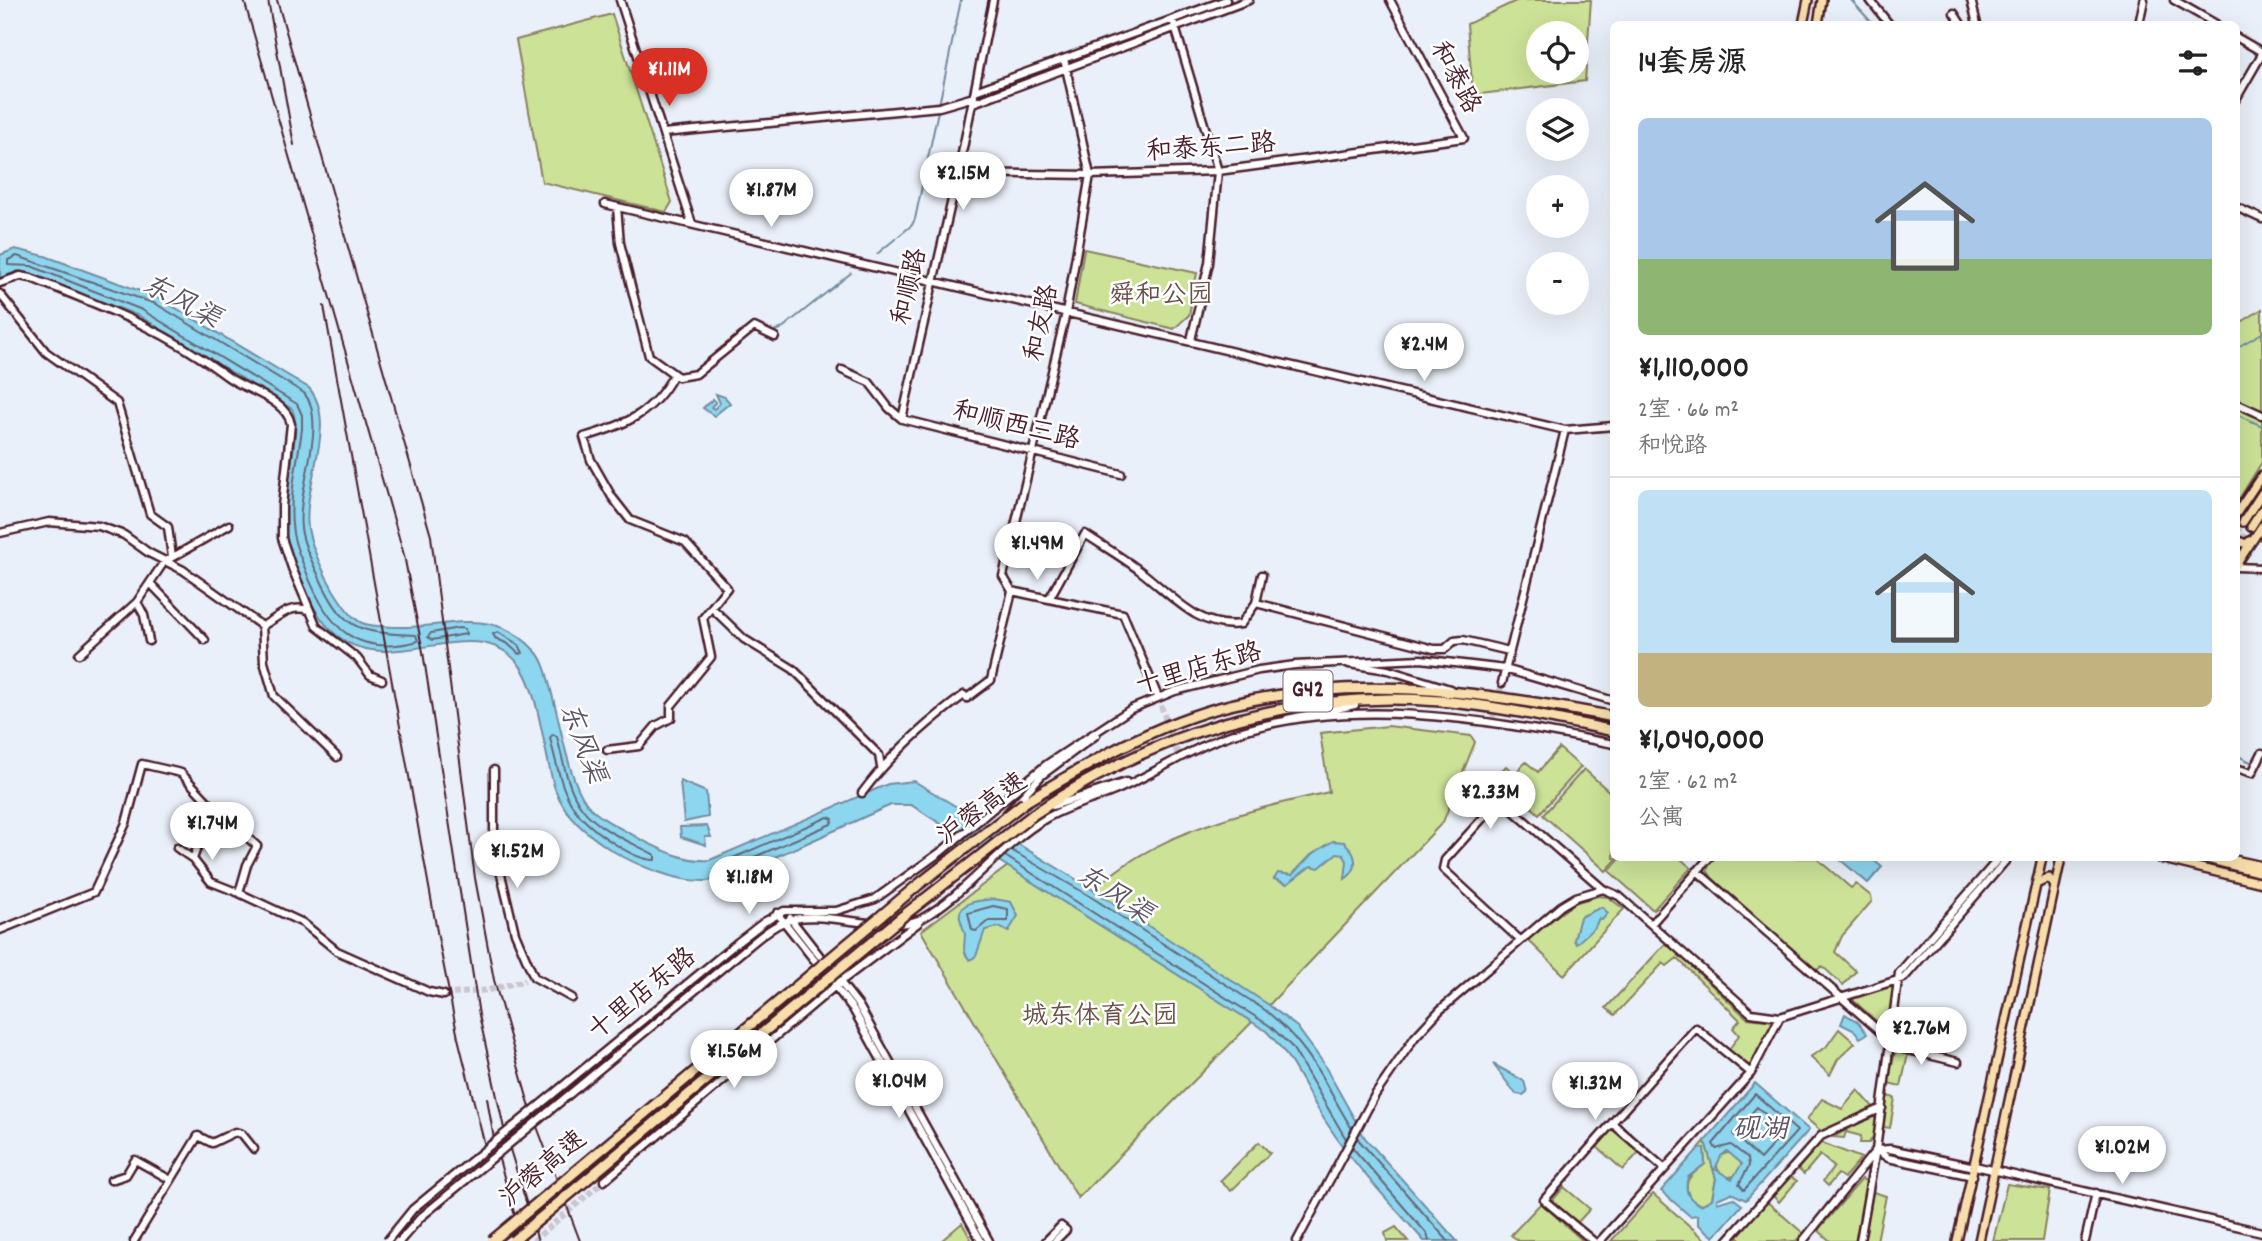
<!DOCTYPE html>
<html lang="zh">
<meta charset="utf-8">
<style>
body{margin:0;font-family:Dekko,"LXGW WenKai TC",sans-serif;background:#f2f2f2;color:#222;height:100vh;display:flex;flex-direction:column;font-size:26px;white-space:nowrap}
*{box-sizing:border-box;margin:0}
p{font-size:23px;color:#767676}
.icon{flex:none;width:38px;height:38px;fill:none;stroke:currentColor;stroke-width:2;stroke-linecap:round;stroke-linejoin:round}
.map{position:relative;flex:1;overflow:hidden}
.panel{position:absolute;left:1610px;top:21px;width:630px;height:840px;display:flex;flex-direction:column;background:#fff;border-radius:10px;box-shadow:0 7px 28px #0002}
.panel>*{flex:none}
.fabs{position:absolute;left:1526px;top:21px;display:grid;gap:14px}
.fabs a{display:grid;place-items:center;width:63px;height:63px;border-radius:50%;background:#fff;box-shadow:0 7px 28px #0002;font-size:35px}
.price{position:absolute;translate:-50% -60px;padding:0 16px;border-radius:24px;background:#fff;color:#222;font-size:23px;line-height:46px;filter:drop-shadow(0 2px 4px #0008)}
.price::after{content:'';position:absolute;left:50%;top:42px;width:21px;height:16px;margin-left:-10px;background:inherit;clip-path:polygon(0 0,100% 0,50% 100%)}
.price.on{background:#d93025;color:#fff}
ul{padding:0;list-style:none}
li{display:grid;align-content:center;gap:14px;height:371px;padding:0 28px}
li+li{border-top:2px solid #e0e0e0}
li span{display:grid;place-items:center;height:217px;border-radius:10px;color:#555}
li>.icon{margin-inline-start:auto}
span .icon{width:126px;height:126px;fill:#fffc;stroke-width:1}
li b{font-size:30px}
h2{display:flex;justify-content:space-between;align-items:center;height:84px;padding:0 28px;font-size:30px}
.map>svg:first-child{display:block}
.green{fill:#cbe297;stroke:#8a8061;stroke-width:2;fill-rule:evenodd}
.water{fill:#8dd6ef;stroke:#728da1;stroke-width:2;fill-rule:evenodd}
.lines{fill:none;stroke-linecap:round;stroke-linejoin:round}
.shore{stroke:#656879;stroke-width:2}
.stream{stroke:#728da1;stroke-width:2}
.minor-tunnel{stroke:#cac6d0;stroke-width:6;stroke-dasharray:6 3;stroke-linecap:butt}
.major-tunnel{stroke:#cac6d0;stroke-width:7;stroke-dasharray:7 3.5;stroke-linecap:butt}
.minor-casing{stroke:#4a1f2b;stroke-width:11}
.major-casing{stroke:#4a1f2b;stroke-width:12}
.highway-casing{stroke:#4a1f2b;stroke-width:14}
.minor{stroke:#fff;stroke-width:6}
.major{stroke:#f8deab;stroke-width:7}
.highway{stroke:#f8deab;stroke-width:9}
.rail{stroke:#4a1f2b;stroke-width:2}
.minor-bridge-casing{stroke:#4a1f2b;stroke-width:11;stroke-linecap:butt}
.highway-bridge-casing{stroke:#4a1f2b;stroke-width:14;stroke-linecap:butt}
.minor-bridge{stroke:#fff;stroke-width:6}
.highway-bridge{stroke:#f8deab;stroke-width:9}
.labels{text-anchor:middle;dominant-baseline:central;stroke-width:5;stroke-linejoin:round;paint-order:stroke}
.shield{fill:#fff;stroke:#80626b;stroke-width:2}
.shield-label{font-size:24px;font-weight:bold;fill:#4a1f2b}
.street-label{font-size:26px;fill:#4a1f2b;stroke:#fff}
.park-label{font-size:26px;fill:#6a5046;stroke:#fff}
.water-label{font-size:28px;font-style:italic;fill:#5e5666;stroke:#fff}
</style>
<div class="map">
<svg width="2262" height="1241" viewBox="0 0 2262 1241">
<rect width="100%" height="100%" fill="#eaf0f9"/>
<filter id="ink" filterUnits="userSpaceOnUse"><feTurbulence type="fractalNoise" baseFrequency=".0143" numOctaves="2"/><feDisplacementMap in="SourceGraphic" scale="14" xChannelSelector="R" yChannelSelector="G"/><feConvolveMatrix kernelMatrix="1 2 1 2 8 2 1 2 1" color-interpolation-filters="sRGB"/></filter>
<g filter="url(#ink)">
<path class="green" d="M1518,0H1591L1585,81L1473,95L1467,24ZM1538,33H1577V72H1538Z
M612,14L672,202L666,212L542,182L516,40Z
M1084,249L1197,273L1189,315L1174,329L1075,304Z
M2262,309V462L2237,502V325Z
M1388,726L1471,736L1475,742L1443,822L1269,1005L1078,1198L921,931L1008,866L1075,909C1136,836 1240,812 1329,792L1320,733Z
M1559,748L1581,767L1539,814L1497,776L1506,766L1515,773L1526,762L1538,772Z
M1584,769L1613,795L1614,858H1618L1606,871L1543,815Z
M1621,858H1680L1691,868L1653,910L1609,871Z
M1712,858H1816L1851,888L1856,884L1871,896L1872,901L1842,936L1835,952L1856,971L1843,985L1822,966L1815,972L1712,878L1707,870Z
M1598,896L1608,897L1624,909L1564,975L1527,939L1574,903Z
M1666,943L1747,1018L1775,1021L1750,1070L1728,1051L1739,1035L1733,1028L1740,1020L1677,958L1667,966L1663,963L1615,1015L1606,1008Z
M1892,983L1896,986L1890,1029L1887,1031L1852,999L1851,995Z
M1839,1029L1855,1043L1838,1059L1830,1075L1810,1057L1826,1047Z
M1895,1052L1908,1054L1901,1086L1888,1083Z
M1858,1090L1874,1108L1822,1132L1807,1119L1822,1099L1842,1109Z
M1887,1096L1895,1098L1890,1128L1882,1127Z
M1876,1114L1875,1134L1869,1143H1860L1861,1136L1846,1132L1844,1138L1833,1137Z
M1612,1129L1639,1152L1623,1170L1597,1147Z
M1705,1141L1716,1179L1712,1199L1701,1205L1690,1199C1681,1179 1692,1175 1705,1164L1704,1148H1699Z
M1259,1142L1270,1153L1231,1191L1220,1181Z
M1820,1142L1861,1158L1844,1178L1838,1174L1828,1186L1823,1181L1834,1167L1820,1155L1804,1174L1798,1169Z
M1717 1165a12 12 0 1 1 24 0a12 12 0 1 1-24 0Z
M1790,1176L1797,1181L1779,1202L1773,1196Z
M1862,1179L1868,1182L1858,1241H1830L1818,1230Z
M2007,1184L2050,1190L2042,1241H1993Z
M1564,1187L1590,1209L1577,1223L1552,1201Z
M1873,1192L1886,1196L1877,1241H1864Z
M1653,1194L1707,1241H1611Z
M1765,1200L1803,1233L1796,1241H1742L1735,1234Z
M1541,1203L1583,1241H1518L1511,1235Z
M962,1223L972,1241H941Z
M1396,1227L1408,1241H1387L1385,1233Z"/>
<path class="water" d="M15,249L45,256L159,298L309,388C339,423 302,485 308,528C311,547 324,574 334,591C341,602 351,618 362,623C372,627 383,626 394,627C450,629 493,603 537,653C546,664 549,684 553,698C561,727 569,781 587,804C600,820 623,829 640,839C662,850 685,862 710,860L888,784L914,781L1092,889L1269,1005L1297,1027L1322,1061L1365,1138L1457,1241H1424C1391,1203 1355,1167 1328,1125C1305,1092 1295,1059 1266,1031L911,805H891C846,825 802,846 756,865C740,871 723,880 706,881C676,882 636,865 611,850C586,833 566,818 555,789C544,756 539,688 518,663C472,609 388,682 334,633C310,612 287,555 285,524C284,505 288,485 291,466C293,448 299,426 292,409L139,316L29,273L18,271L0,278V255Z
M716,394L725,397L730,403L714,416L703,408L713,399L716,402L711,407L714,409L720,403Z
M680,781L706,792L708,817L684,822Z
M707,826L711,837H705L706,845L681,837L680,827Z
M1333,841L1344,842C1356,853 1361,868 1345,879L1347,861L1343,854L1337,853L1319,868L1311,866L1287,884L1274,879L1278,873L1292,875L1311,855Z
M1838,858H1871L1882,867L1868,883Z
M994,899L1011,902L1018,916L1008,932L999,927L985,930L976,956L970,960C961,951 965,945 965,934C964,929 961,924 960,918C957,901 982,900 994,899Z
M1602,907L1608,913L1602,920L1599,918L1595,927L1576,944L1574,940L1580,917Z
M1845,1014L1858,1022L1867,1034L1860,1038L1855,1031L1841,1024Z
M1493,1064L1524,1081L1527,1092L1523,1095L1516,1094Z
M1755,1083L1809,1130L1746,1200L1731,1193L1717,1199V1203L1733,1198L1742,1205L1714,1237L1698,1224V1215L1690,1216L1661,1191L1699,1148H1704L1705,1164L1688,1177C1684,1191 1688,1200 1701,1205L1712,1199L1716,1179L1705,1141ZM1727,1151L1742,1164L1732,1179L1715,1169L1721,1156Z"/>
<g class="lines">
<path class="shore" d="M17,256L156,304L304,393C329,423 296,490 301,528C303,546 315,567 322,583C347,635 364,632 416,635L418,641C354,658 327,626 306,571C300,556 293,542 292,525C289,494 298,460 302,429V415L297,404L142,310L31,266L8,265V260Z
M459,628L465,629L466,634L432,640L428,637L431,633Z
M498,632L519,645L523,653L519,654L508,644L495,638L493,634Z
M553,734L557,737C563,759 567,789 582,808C598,830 631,842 655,855V860C641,860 627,852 615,844C565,812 564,794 550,738Z
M828,817L833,819L831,824L722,871L715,870L717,865Z
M1011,850L1088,895L1265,1010C1311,1047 1322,1080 1352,1129
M1005,856L1270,1026L1292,1047L1346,1139
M993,906L1008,909V921H988L976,931L972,930L968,913Z
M1755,1094L1797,1131L1744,1190L1739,1184L1749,1166L1748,1158L1731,1145L1716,1149L1713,1144Z
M1757,1107L1785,1131L1760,1159L1733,1134Z
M1357,1138L1448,1241
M1352,1147L1427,1234L1429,1241"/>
<path class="stream" d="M1851,0L1873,24
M939,105L961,0
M877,254L912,225L915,219L938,111
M774,331L781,329L851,273
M2236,348L2262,333
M2236,414L2262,426
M2236,755L2255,764"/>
<path class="minor-tunnel" d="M1158,697L1179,758
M1493,717L1502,683
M444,995L489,990L525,980
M533,1241L604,1181"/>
<path class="major-tunnel" d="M2236,534L2243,522
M2236,549L2251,527"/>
<defs>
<path id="minor" d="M620,0L692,224
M1870,0L1889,24
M1971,0L1977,24
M2174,0L2216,24
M1954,13L1961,24
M1173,20L1218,171L1209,263L1191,340
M2139,24L2144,0
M2236,37L2262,52
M975,91L1226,0
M2236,99L2262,54
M973,103L1249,0
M663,133L939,107L974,97
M958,173L1090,175L1218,171L1464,138L1390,0
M605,204L1565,430L1614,426
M617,207L620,243L649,356L678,377L696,374L754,327L775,337
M2236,207L2262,219
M0,283L20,276L31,278C104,307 164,329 228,377C247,391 286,399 291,424L282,506V538L292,568L317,627L357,658L370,675L382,680
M0,294L46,352L117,403L150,514L168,527L172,557
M842,370L869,382L889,408L902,419L1121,474
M2236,403L2262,415
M902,419L958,173L993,0
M0,533L49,522L99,526L124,535L149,553L183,570L262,626L264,662L274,696L337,757
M2236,567L2262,568
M151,584L205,640
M1012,591L1003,576L1066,313L1090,175L1064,59
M1049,599L1123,614L1158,697
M137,602L144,615L149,641
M1256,603L1434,649H1445L1454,641L1463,640L1509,651
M712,608L744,639L793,669L879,755L881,767
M262,626C278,618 289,604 308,610
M79,654L137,602L164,562L229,525
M1349,664L1388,670L1450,689
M1502,683L1565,430
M1287,719L1355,705
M607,750L639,746L656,726L671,718V706L711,657L703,618L727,588L685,542L630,520L612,497L591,460L584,437C625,425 653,414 674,374
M2236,768L2252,773L2262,753
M494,770V845L515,933L534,977L572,998
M862,793C891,754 926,723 964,695L967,698L991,680L1012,591L1049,599L1085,534C1103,546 1122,557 1139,570C1170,593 1198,630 1241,624L1256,603L1262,575
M1053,806L1126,782
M1007,813L1042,775L1096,735
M177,848L193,859L211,882L239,893
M193,859L212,806
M1697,871L1892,1042
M777,913L853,1009L981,1241
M790,918L859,1006L989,1241
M1652,923L1709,858
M0,930L94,892L126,823L142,764L181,773L212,806L257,846L247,865L239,893L303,923L337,951L429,992L444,995
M1520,940L1443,869L1445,860L1500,799L1603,889
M738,942L764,922L784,911H836L875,899L942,851L1047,764L1131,709L1175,691L1259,670L1295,665L1421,659L1505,669L1614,701
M744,950C756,940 769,928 784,922C821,906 880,936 921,919C967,893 1000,846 1045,819C1068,805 1095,800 1119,789C1151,775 1181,755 1214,741C1338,691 1487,720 1614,744
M1891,1046L1958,1062
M1612,1123L1665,1169
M1876,1150L1888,1158L1973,1176
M1877,1150L1890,1149L1975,1167
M1975,1166L2262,1232
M111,1180L126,1175L135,1160L171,1180
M604,1181L840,982L918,923
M134,1241L198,1136L212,1143L235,1132L242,1134L254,1149
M1046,1241L1061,1226L1066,1230L1055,1241
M1297,1241L1375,1095L1415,1037L1440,1010L1561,906L1576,897L1603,889L1619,896L1751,1013L1780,1017L1904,978L2008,858
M1593,1241L1544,1200L1696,1028L1751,1073
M1600,1241L1751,1073L1780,1017
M1727,1241L1821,1136L1882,1108
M1803,1241L1876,1150L1899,973L1999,858
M1860,1241L1875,1155
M2085,1241L2096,1193"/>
<path id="major" d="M1803,24L1808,0
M1818,24L1822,0
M2236,514L2262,475
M2243,522L2262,493
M2251,527L2262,510
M2236,540L2246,544L2251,540
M2236,565L2262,526
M2159,858L2262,883
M2203,858L2262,873
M2226,858L2262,866
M2036,884L2049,878L2055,886
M1957,1241L2042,858
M1979,1241L2061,858"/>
<path id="highway" d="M1025,802C1089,763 1156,723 1230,705C1358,673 1486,692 1614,717
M1034,814C1155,732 1293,689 1440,701C1499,706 1556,719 1614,731"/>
</defs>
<use href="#minor" class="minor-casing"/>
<use href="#major" class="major-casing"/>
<use href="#highway" class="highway-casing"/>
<use href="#minor" class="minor"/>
<use href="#major" class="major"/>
<use href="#highway" class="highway"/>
<path class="rail" d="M244,0L404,555L423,652L479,1015L505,1133L538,1241
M268,0L294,145
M277,0L431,536L475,878L494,980L530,1108L580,1241
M324,306L438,937L458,1038L489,1162
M487,1098L495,1145L522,1241"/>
<defs>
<path id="minor-bridge" d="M387,1241L413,1209L738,942
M400,1241L421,1217L744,950"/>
<path id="highway-bridge" d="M492,1241L918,885L1025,802
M513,1241L903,916L1034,814"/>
</defs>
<use href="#minor-bridge" class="minor-bridge-casing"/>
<use href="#highway-bridge" class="highway-bridge-casing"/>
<use href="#minor-bridge" class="minor-bridge"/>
<use href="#highway-bridge" class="highway-bridge"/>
</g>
</g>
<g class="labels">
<rect class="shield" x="1283.5" y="670.5" width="49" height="41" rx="5"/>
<g class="shield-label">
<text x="1308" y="691">G42</text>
</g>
<g class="street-label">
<text transform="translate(1454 78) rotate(62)">和泰路</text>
<text transform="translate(1211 149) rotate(-4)">和泰东二路</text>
<text transform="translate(911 287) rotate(-77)">和顺路</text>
<text transform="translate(1043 323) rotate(-78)">和友路</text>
<text transform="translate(1016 427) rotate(14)">和顺西三路</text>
<text transform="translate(1199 670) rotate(-16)">十里店东路</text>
<text transform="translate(983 810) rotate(-36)">沪蓉高速</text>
<text transform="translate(643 995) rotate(-39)">十里店东路</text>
<text transform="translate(544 1170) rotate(-40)">沪蓉高速</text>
</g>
<g class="park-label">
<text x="1161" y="296">舜和公园</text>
<text x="1100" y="1017">城东体育公园</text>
</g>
<g class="water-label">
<text transform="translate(180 304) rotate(28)">东风渠</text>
<text transform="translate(580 744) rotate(69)">东风渠</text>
<text transform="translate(1113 897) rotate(33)">东风渠</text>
<text x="1760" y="1132">砚湖</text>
</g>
</g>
</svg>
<div class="fabs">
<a><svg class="icon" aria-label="locate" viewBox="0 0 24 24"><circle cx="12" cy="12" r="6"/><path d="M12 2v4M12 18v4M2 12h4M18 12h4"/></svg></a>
<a><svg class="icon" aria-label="layers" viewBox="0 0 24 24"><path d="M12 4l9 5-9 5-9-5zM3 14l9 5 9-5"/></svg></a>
<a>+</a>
<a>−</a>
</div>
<b class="price on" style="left:669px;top:108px">¥1.11M</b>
<b class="price" style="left:963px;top:212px">¥2.15M</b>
<b class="price" style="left:771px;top:229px">¥1.87M</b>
<b class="price" style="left:1424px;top:383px">¥2.4M</b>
<b class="price" style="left:1037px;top:582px">¥1.49M</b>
<b class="price" style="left:1490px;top:831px">¥2.33M</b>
<b class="price" style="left:212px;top:862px">¥1.74M</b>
<b class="price" style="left:517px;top:890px">¥1.52M</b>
<b class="price" style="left:749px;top:916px">¥1.18M</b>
<b class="price" style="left:1921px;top:1067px">¥2.76M</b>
<b class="price" style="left:734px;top:1090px">¥1.56M</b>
<b class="price" style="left:899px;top:1120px">¥1.04M</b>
<b class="price" style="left:1595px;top:1122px">¥1.32M</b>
<b class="price" style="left:2122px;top:1186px">¥1.02M</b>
<section class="panel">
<h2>14套房源<svg class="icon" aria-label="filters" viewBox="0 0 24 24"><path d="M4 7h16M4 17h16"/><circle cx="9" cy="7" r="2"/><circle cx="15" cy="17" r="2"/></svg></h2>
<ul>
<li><span style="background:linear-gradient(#a9c7e8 65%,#8fb573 0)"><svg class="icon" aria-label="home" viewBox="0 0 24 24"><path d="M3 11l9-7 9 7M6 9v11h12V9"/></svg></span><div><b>¥1,110,000</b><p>2室 · 66 m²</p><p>和悦路</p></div></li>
<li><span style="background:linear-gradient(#bfe0f5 75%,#c2b280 0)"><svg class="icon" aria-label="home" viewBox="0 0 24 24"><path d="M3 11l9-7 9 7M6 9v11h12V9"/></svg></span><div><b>¥1,040,000</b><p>2室 · 62 m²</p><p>公寓</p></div></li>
</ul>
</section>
</div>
